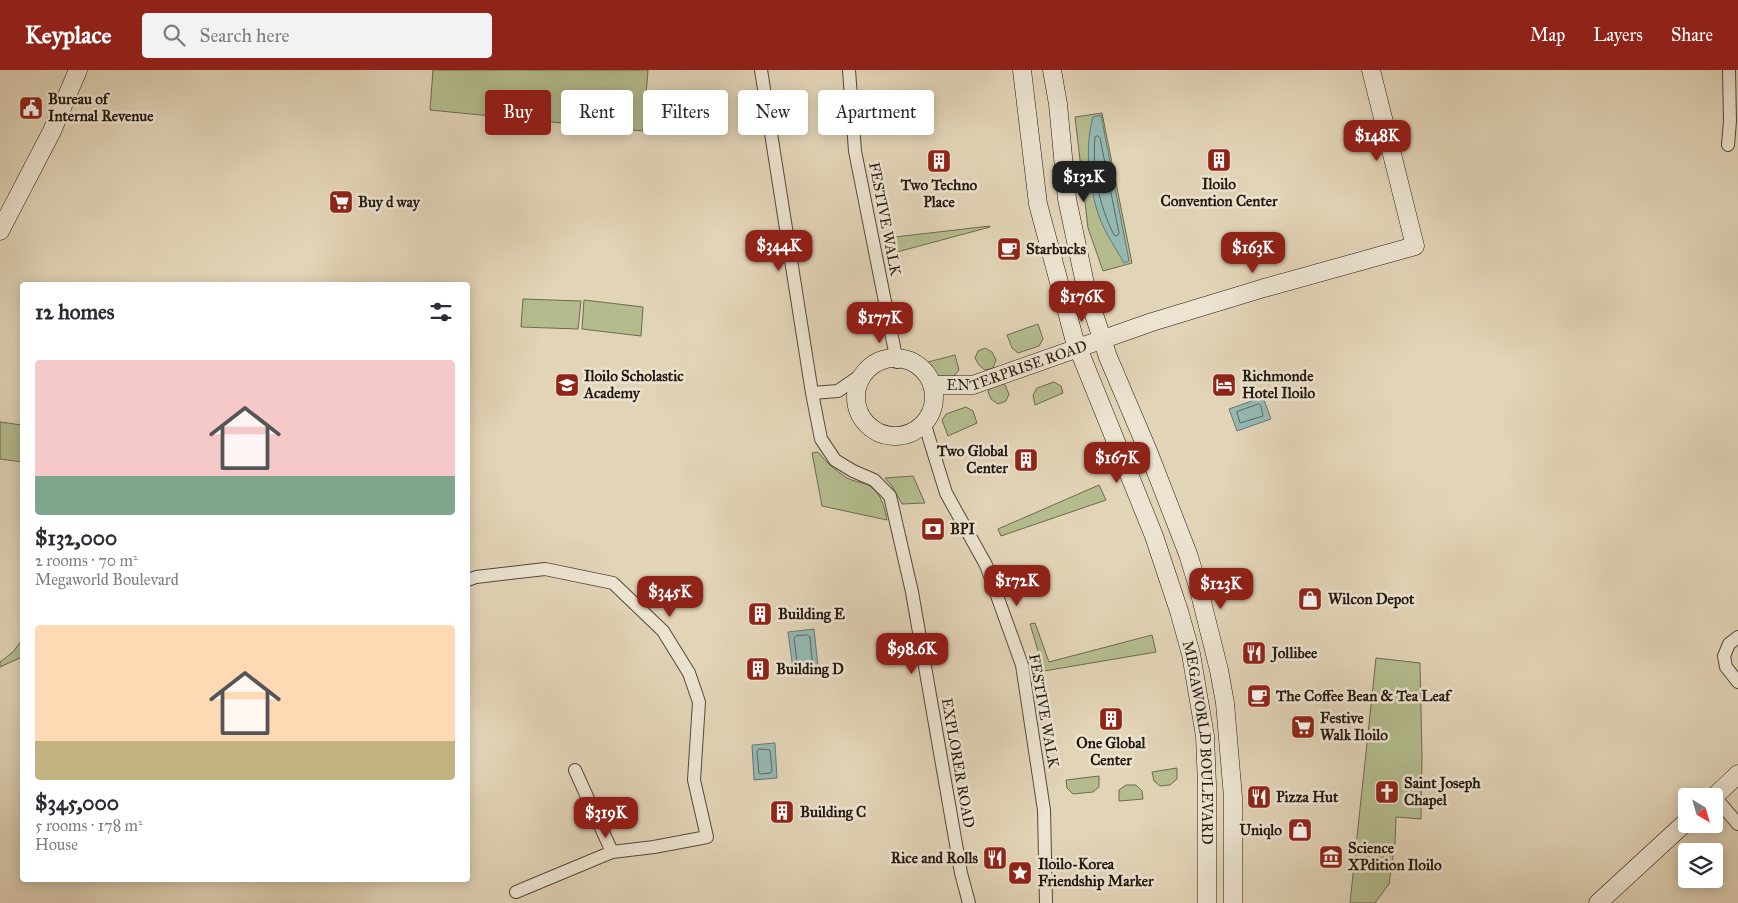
<!DOCTYPE html>
<meta charset="utf-8">
<style>
body{margin:0;font-family:"IM FELL Great Primer",serif;background:#f2f2f3;color:#2b2b33;height:100vh;display:flex;flex-direction:column;font-size:19px;white-space:nowrap}
*{box-sizing:border-box;margin:0}
p{font-size:16px;color:#7c7c81}
.icon{flex:none;width:28px;height:28px;fill:none;stroke:currentColor;stroke-width:2;stroke-linecap:round;stroke-linejoin:round}
.map{position:relative;flex:1;overflow:hidden}
.sheet{position:absolute;left:20px;top:212px;width:450px;height:600px;display:flex;flex-direction:column;background:#fff;border-radius:5px;box-shadow:0 2px 12px #0003}
.sheet>*{flex:none}
.top-card{position:absolute;left:485px;top:20px;width:475px;height:45px;display:flex;gap:10px}
.needle{width:32px;rotate:143deg}
.fabs{position:absolute;left:1678px;top:718px;display:grid;gap:10px}
.fabs a{display:grid;place-items:center;width:45px;height:45px;border-radius:5px;background:#fff;box-shadow:0 2px 12px #0003;font-size:25px}
.price{position:absolute;translate:-50% -42px;padding:0 11px;border-radius:10px;background:#8f2418;color:#fff;font-size:16px;line-height:32px;filter:drop-shadow(0 1px 2px #0008)}
.price::after{content:'';position:absolute;left:50%;top:30px;width:15px;height:11px;margin-left:-8px;background:inherit;clip-path:polygon(0 0,100% 0,50% 100%)}
.price.on{background:#222;color:#fff}
ul{padding:0;list-style:none}
li{display:grid;align-content:center;gap:10px;height:265px;padding:0 15px}
li span{display:grid;place-items:center;height:155px;border-radius:5px;color:#555}
li>.icon{margin-inline-start:auto}
span .icon{width:90px;height:90px;fill:#fffc;stroke-width:1}
li b{font-size:21px}
h2{display:flex;justify-content:space-between;align-items:center;height:60px;padding:0 15px;font-size:21px}
.tag{padding:0 18px;border-radius:5px;background:#fff;box-shadow:0 2px 12px #0003;font-size:18px;line-height:45px}
.tag.on{background:#8f2418;color:#fff}
header{display:flex;align-items:center;gap:30px;box-sizing:border-box;height:70px;padding:0 25px;background:#8f2418;color:#fff}
header strong{font-size:24px}
nav{display:flex;gap:28px;margin-inline-start:auto;font-size:18px}
.search{width:350px;height:45px;background:#f2f2f3;display:flex;align-items:center;gap:12px;box-sizing:border-box;padding:0 18px;border-radius:5px;color:#7c7c81;font-size:19px}
.map>svg:first-child{display:block}
.green{fill:#b4bc8e;stroke:#6c6a50}
.water{fill:#95b8b2;stroke:#687872}
.lines{fill:none;stroke-linecap:round;stroke-linejoin:round}
.shore{stroke:#5c6862;stroke-width:1}
.street-casing{stroke:#54483a;stroke-width:14}
.secondary-casing{stroke:#241911;stroke-width:19}
.street{stroke:#ece3d0;stroke-width:12}
.secondary{stroke:#ece3d0;stroke-width:18}
.labels{text-anchor:middle;dominant-baseline:central;stroke-width:5;stroke-linejoin:round;paint-order:stroke}
.poi-label{font-size:15px;font-weight:bold;fill:#241911;stroke:#ece3d0;text-anchor:start}
.street-label{font-size:15px;fill:#241911;stroke:#ece3d0}
</style>
<header>
<strong>Keyplace</strong>
<div class="search"><svg class="icon" aria-label="search" viewBox="0 0 24 24"><circle cx="10" cy="10" r="6"/><path d="M15 15l6 6"/></svg>Search here</div>
<nav><a>Map</a><a>Layers</a><a>Share</a></nav>
</header>
<div class="map">
<svg width="1738" height="833" viewBox="0 0 1738 833">
<rect width="100%" height="100%" fill="#e2d4b7"/>
<filter id="stains"><feTurbulence type="fractalNoise" baseFrequency=".004" numOctaves="4"/><feColorMatrix values="0 0 0 0 .2 0 0 0 0 .09 0 0 0 0 .02 0 0 0 .5 -.17"/></filter>
<radialGradient id="worn" r=".72"><stop offset=".6" stop-color="#630" stop-opacity="0"/><stop offset="1" stop-color="#630" stop-opacity=".3"/></radialGradient>
<path class="green" d="M433,0H648L643,61L430,40Z
M1102,43L1132,193L1103,201L1088,158L1075,47Z
M990,156V157L897,182L895,167Z
M523,229L581,231L578,259L521,257Z
M584,230L643,237L641,266L582,259Z
M1038,254L1043,269L1039,276L1018,283L1012,278L1007,265Z
M985,278L992,282L996,290L993,298L985,300L979,295L975,288L978,281Z
M955,285L959,300L954,306L934,312L928,307L924,293Z
M998,311L1005,315L1009,324L1006,331L998,334L991,329L988,322L991,314Z
M1054,312L1061,316L1063,323L1035,335L1033,325L1037,318Z
M966,337L973,341L977,353L948,366L942,350L946,344Z
M0,352L22,355V392L0,389Z
M818,382C826,392 836,401 847,408C853,411 860,412 866,414C881,421 884,436 887,450L822,436L812,383Z
M913,406L925,433L902,434L892,416L885,408Z
M1099,415L1106,430L1001,466L998,459Z
M1035,553L1049,592L1152,565L1156,582L1044,601L1030,554Z
M22,570V587L0,597V592L13,582Z
M1376,588L1420,593L1422,687L1421,749L1396,747L1395,773L1389,814L1375,833H1350Z
M1177,698V709L1170,715L1160,716L1154,711L1152,702Z
M1099,706V717L1093,722L1073,724L1067,718L1066,710Z
M1126,715H1136L1142,721L1143,729L1119,731V720Z"/>
<path class="water" d="M1101,45L1129,191L1124,193C1116,179 1106,164 1100,149C1089,119 1084,78 1093,47Z
M1263,327L1271,349L1237,361L1229,339Z
M814,559L818,596L793,599L788,562Z
M775,673L777,708L754,710L752,675Z"/>
<g class="lines">
<path class="shore" d="M1098,66L1100,68L1119,163L1117,166L1114,165C1099,135 1092,101 1095,67Z
M1259,334L1261,336L1263,346L1240,353L1237,342Z
M807,565L810,567L812,590L810,592L799,593L797,592L794,568L796,566Z
M759,679L770,680L772,701L770,703L761,704L759,703L757,682Z"/>
<defs>
<path id="street" d="M761,0L812,323L821,369L835,390L853,401L874,410L890,426L912,522L961,803L969,833
M849,0L855,81L897,292L909,290
M1728,75L1730,51L1729,0
M812,323L838,321L864,303
M924,352L946,423L986,495L1022,595L1044,740L1046,833
M468,510L476,507L545,499L613,513L663,561L689,603L699,632L694,710L707,767L654,777L612,782L516,822
M1738,567L1729,574L1724,586L1726,597L1738,612
M575,700L612,782
M1714,726L1738,754"/>
<g id="secondary">
<path id="s1" d="M1022,0L1038,134L1074,268L1154,466L1179,541L1191,584L1205,666L1207,715V833"/>
<path d="M1052,0L1058,34L1067,129L1087,223L1108,287L1148,381L1188,484L1199,520L1219,600L1225,633L1233,727V833"/>
<path d="M0,161L52,61L78,0"/>
<circle cx="895" cy="327" r="39"/>
<path id="s2" d="M932,315H973L1152,252L1264,218L1415,176L1371,0"/>
<path d="M1714,727L1738,704"/>
<path d="M1598,833L1686,752"/>
</g>
</defs>
<use href="#street" class="street-casing"/>
<use href="#secondary" class="secondary-casing"/>
<use href="#street" class="street"/>
<use href="#secondary" class="secondary"/>
</g>
<defs>
<symbol id="civic-square" viewBox="-11 -11 22 22"><rect x="-9" y="-9" width="18" height="18" rx="4" fill="#8f2418" stroke="#ece3d0"/><path d="M-.6-6.5H3V-4.5H.6V-3L4-1V1h2V6H-6V1h2V-1L-.6-3ZM-1.2 2.5V6h2.4V2.5Z" fill="#fff"/></symbol>
<symbol id="building-square" viewBox="-11 -11 22 22"><rect x="-9" y="-9" width="18" height="18" rx="4" fill="#8f2418" stroke="#ece3d0"/><path d="M-4-6H4V6H1V3H-1V6H-4ZM-2.5-4.3h1.7v1.8h-1.7ZM.8-4.3h1.7v1.8H.8ZM-2.5-1h1.7V.8h-1.7ZM.8-1h1.7V.8H.8Z" fill="#fff"/></symbol>
<symbol id="supermarket-square" viewBox="-11 -11 22 22"><rect x="-9" y="-9" width="18" height="18" rx="4" fill="#8f2418" stroke="#ece3d0"/><path d="M-6-5.5h2.5l.6 2H6L4.5 2H-2.5L-4.4-4H-6ZM-1.5 3.2a1.3 1.3 0 1 0 .1 0ZM3 3.2a1.3 1.3 0 1 0 .1 0Z" fill="#fff"/></symbol>
<symbol id="cafe-square" viewBox="-11 -11 22 22"><rect x="-9" y="-9" width="18" height="18" rx="4" fill="#8f2418" stroke="#ece3d0"/><path d="M-5.5-4.5H6V0H3Q3 3.5 0 3.5H-2.5Q-5.5 3.5-5.5 0ZM3-3.2v2h1.7v-2ZM-6 4.5H4V6H-6Z" fill="#fff"/></symbol>
<symbol id="school-square" viewBox="-11 -11 22 22"><rect x="-9" y="-9" width="18" height="18" rx="4" fill="#8f2418" stroke="#ece3d0"/><path d="M0-5L7-2L0 1L-7-2ZM-4 1L0 2.5L4 1V4Q0 6-4 4Z" fill="#fff"/></symbol>
<symbol id="hotel-square" viewBox="-11 -11 22 22"><rect x="-9" y="-9" width="18" height="18" rx="4" fill="#8f2418" stroke="#ece3d0"/><path d="M-6-4.5h1.5V1H6V5H4.5V3h-9V5H-6ZM-4 0a1.8 1.8 0 1 1 3.6 0ZM.5 0V-2.5h3Q6-2.5 6 0Z" fill="#fff"/></symbol>
<symbol id="bank-square" viewBox="-11 -11 22 22"><rect x="-9" y="-9" width="18" height="18" rx="4" fill="#8f2418" stroke="#ece3d0"/><path d="M-6-4H6V4H-6ZM0-2.3a2.3 2.3 0 1 0 0 4.6a2.3 2.3 0 1 0 0-4.6Z" fill="#fff"/></symbol>
<symbol id="shop-square" viewBox="-11 -11 22 22"><rect x="-9" y="-9" width="18" height="18" rx="4" fill="#8f2418" stroke="#ece3d0"/><path d="M-5-2.5h2.3a2.7 3.5 0 0 1 5.4 0H5L5.5 6h-11ZM-1.5-2.5h3a1.5 2.3 0 0 0-3 0Z" fill="#fff"/></symbol>
<symbol id="restaurant-square" viewBox="-11 -11 22 22"><rect x="-9" y="-9" width="18" height="18" rx="4" fill="#8f2418" stroke="#ece3d0"/><path d="M-5-6h1v4h1v-4h1v4h1v-4h1v5L-1.5 .5V6h-2V.5L-5-1ZM5-6V6H3V1.5H1.5Q1.5-4 5-6Z" fill="#fff"/></symbol>
<symbol id="church-square" viewBox="-11 -11 22 22"><rect x="-9" y="-9" width="18" height="18" rx="4" fill="#8f2418" stroke="#ece3d0"/><path d="M-1.2-6h2.4v3.5h3.3v2.4h-3.3V6h-2.4V-.1h-3.3v-2.4h3.3Z" fill="#fff"/></symbol>
<symbol id="museum-square" viewBox="-11 -11 22 22"><rect x="-9" y="-9" width="18" height="18" rx="4" fill="#8f2418" stroke="#ece3d0"/><path d="M0-6L6-3V-2H-6V-3ZM-5-1h2V3h-2ZM-1-1h2V3h-2ZM3-1h2V3H3ZM-6 4H6V6H-6Z" fill="#fff"/></symbol>
<symbol id="sight-square" viewBox="-11 -11 22 22"><rect x="-9" y="-9" width="18" height="18" rx="4" fill="#8f2418" stroke="#ece3d0"/><path d="M0-6L1.8-2.2L6-1.7L2.9 1.2L3.7 5.4L0 3.3L-3.7 5.4L-2.9 1.2L-6-1.7L-1.8-2.2Z" fill="#fff"/></symbol>
</defs>
<g fill-rule="evenodd">
<use href="#civic-square" x="17" y="24" width="28" height="28"/>
<use href="#building-square" x="1205" y="76" width="28" height="28"/>
<use href="#building-square" x="925" y="77" width="28" height="28"/>
<use href="#supermarket-square" x="327" y="118" width="28" height="28"/>
<use href="#cafe-square" x="995" y="165" width="28" height="28"/>
<use href="#school-square" x="553" y="301" width="28" height="28"/>
<use href="#hotel-square" x="1210" y="301" width="28" height="28"/>
<use href="#building-square" x="1012" y="376" width="28" height="28"/>
<use href="#bank-square" x="919" y="445" width="28" height="28"/>
<use href="#shop-square" x="1296" y="515" width="28" height="28"/>
<use href="#building-square" x="746" y="530" width="28" height="28"/>
<use href="#restaurant-square" x="1240" y="569" width="28" height="28"/>
<use href="#building-square" x="744" y="585" width="28" height="28"/>
<use href="#cafe-square" x="1245" y="612" width="28" height="28"/>
<use href="#building-square" x="1097" y="635" width="28" height="28"/>
<use href="#supermarket-square" x="1289" y="643" width="28" height="28"/>
<use href="#church-square" x="1373" y="708" width="28" height="28"/>
<use href="#restaurant-square" x="1245" y="713" width="28" height="28"/>
<use href="#building-square" x="768" y="728" width="28" height="28"/>
<use href="#shop-square" x="1286" y="746" width="28" height="28"/>
<use href="#museum-square" x="1317" y="773" width="28" height="28"/>
<use href="#restaurant-square" x="981" y="774" width="28" height="28"/>
<use href="#sight-square" x="1006" y="789" width="28" height="28"/>
</g>
<g class="labels">
<g class="poi-label">
<text x="48" y="29">Bureau of<tspan x="48" dy="17">Internal Revenue</tspan></text>
<text x="1219" y="114" text-anchor="middle">Iloilo<tspan x="1219" dy="17">Convention Center</tspan></text>
<text x="939" y="115" text-anchor="middle">Two Techno<tspan x="939" dy="17">Place</tspan></text>
<text x="358" y="132">Buy d way</text>
<text x="1026" y="179">Starbucks</text>
<text x="584" y="306">Iloilo Scholastic<tspan x="584" dy="17">Academy</tspan></text>
<text x="1242" y="306">Richmonde<tspan x="1242" dy="17">Hotel Iloilo</tspan></text>
<text x="1008" y="381" text-anchor="end">Two Global<tspan x="1008" dy="17">Center</tspan></text>
<text x="950" y="459">BPI</text>
<text x="1328" y="529">Wilcon Depot</text>
<text x="778" y="544">Building E</text>
<text x="1272" y="583">Jollibee</text>
<text x="776" y="599">Building D</text>
<text x="1276" y="626">The Coffee Bean &amp; Tea Leaf</text>
<text x="1320" y="648">Festive<tspan x="1320" dy="17">Walk Iloilo</tspan></text>
<text x="1111" y="673" text-anchor="middle">One Global<tspan x="1111" dy="17">Center</tspan></text>
<text x="1404" y="713">Saint Joseph<tspan x="1404" dy="17">Chapel</tspan></text>
<text x="1276" y="727">Pizza Hut</text>
<text x="800" y="742">Building C</text>
<text x="1282" y="760" text-anchor="end">Uniqlo</text>
<text x="1348" y="778">Science<tspan x="1348" dy="17">XPdition Iloilo</tspan></text>
<text x="978" y="788" text-anchor="end">Rice and Rolls</text>
<text x="1038" y="794">Iloilo-Korea<tspan x="1038" dy="17">Friendship Marker</tspan></text>
</g>
<g class="street-label">
<text transform="translate(885 149) rotate(79)">FESTIVE WALK</text>
<text stroke="none"><textPath href="#s2" startOffset="88">ENTERPRISE ROAD</textPath></text>
<text transform="translate(1044 641) rotate(80)">FESTIVE WALK</text>
<text stroke="none"><textPath href="#s1" startOffset="700">MEGAWORLD BOULEVARD</textPath></text>
<text transform="translate(958 693) rotate(80)">EXPLORER ROAD</text>
</g>
</g>
<rect width="100%" height="100%" filter="url(#stains)"/>
<rect width="100%" height="100%" fill="url(#worn)"/>
</svg>
<div class="fabs">
<a><svg class="needle" viewBox="-14 -14 28 28"><path d="M0-13l5 13h-10z" fill="#e53935"/><path d="M0 13l5-13h-10z" fill="#7c7c81"/></svg></a>
<a><svg class="icon" aria-label="layers" viewBox="0 0 24 24"><path d="M12 4l9 5-9 5-9-5zM3 14l9 5 9-5"/></svg></a>
</div>
<b class="price" style="left:1377px;top:92px">$148K</b>
<b class="price on" style="left:1084px;top:133px">$132K</b>
<b class="price" style="left:779px;top:202px">$344K</b>
<b class="price" style="left:1253px;top:204px">$163K</b>
<b class="price" style="left:1082px;top:253px">$176K</b>
<b class="price" style="left:880px;top:274px">$177K</b>
<b class="price" style="left:1117px;top:414px">$167K</b>
<b class="price" style="left:1017px;top:537px">$172K</b>
<b class="price" style="left:1221px;top:540px">$123K</b>
<b class="price" style="left:670px;top:548px">$345K</b>
<b class="price" style="left:912px;top:605px">$98.6K</b>
<b class="price" style="left:606px;top:769px">$319K</b>
<div class="top-card">
<a class="tag on">Buy</a>
<a class="tag">Rent</a>
<a class="tag">Filters</a>
<a class="tag">New</a>
<a class="tag">Apartment</a>
</div>
<section class="sheet">
<h2>12 homes<svg class="icon" aria-label="filters" viewBox="0 0 24 24"><path d="M4 7h16M4 17h16"/><circle cx="9" cy="7" r="2"/><circle cx="15" cy="17" r="2"/></svg></h2>
<ul>
<li><span style="background:linear-gradient(#f6c9c9 75%,#7fa58c 0)"><svg class="icon" aria-label="home" viewBox="0 0 24 24"><path d="M3 11l9-7 9 7M6 9v11h12V9"/></svg></span><div><b>$132,000</b><p>2 rooms · 70 m²</p><p>Megaworld Boulevard</p></div></li>
<li><span style="background:linear-gradient(#ffd9b3 75%,#c2b280 0)"><svg class="icon" aria-label="home" viewBox="0 0 24 24"><path d="M3 11l9-7 9 7M6 9v11h12V9"/></svg></span><div><b>$345,000</b><p>5 rooms · 178 m²</p><p>House</p></div></li>
</ul>
</section>
</div>
